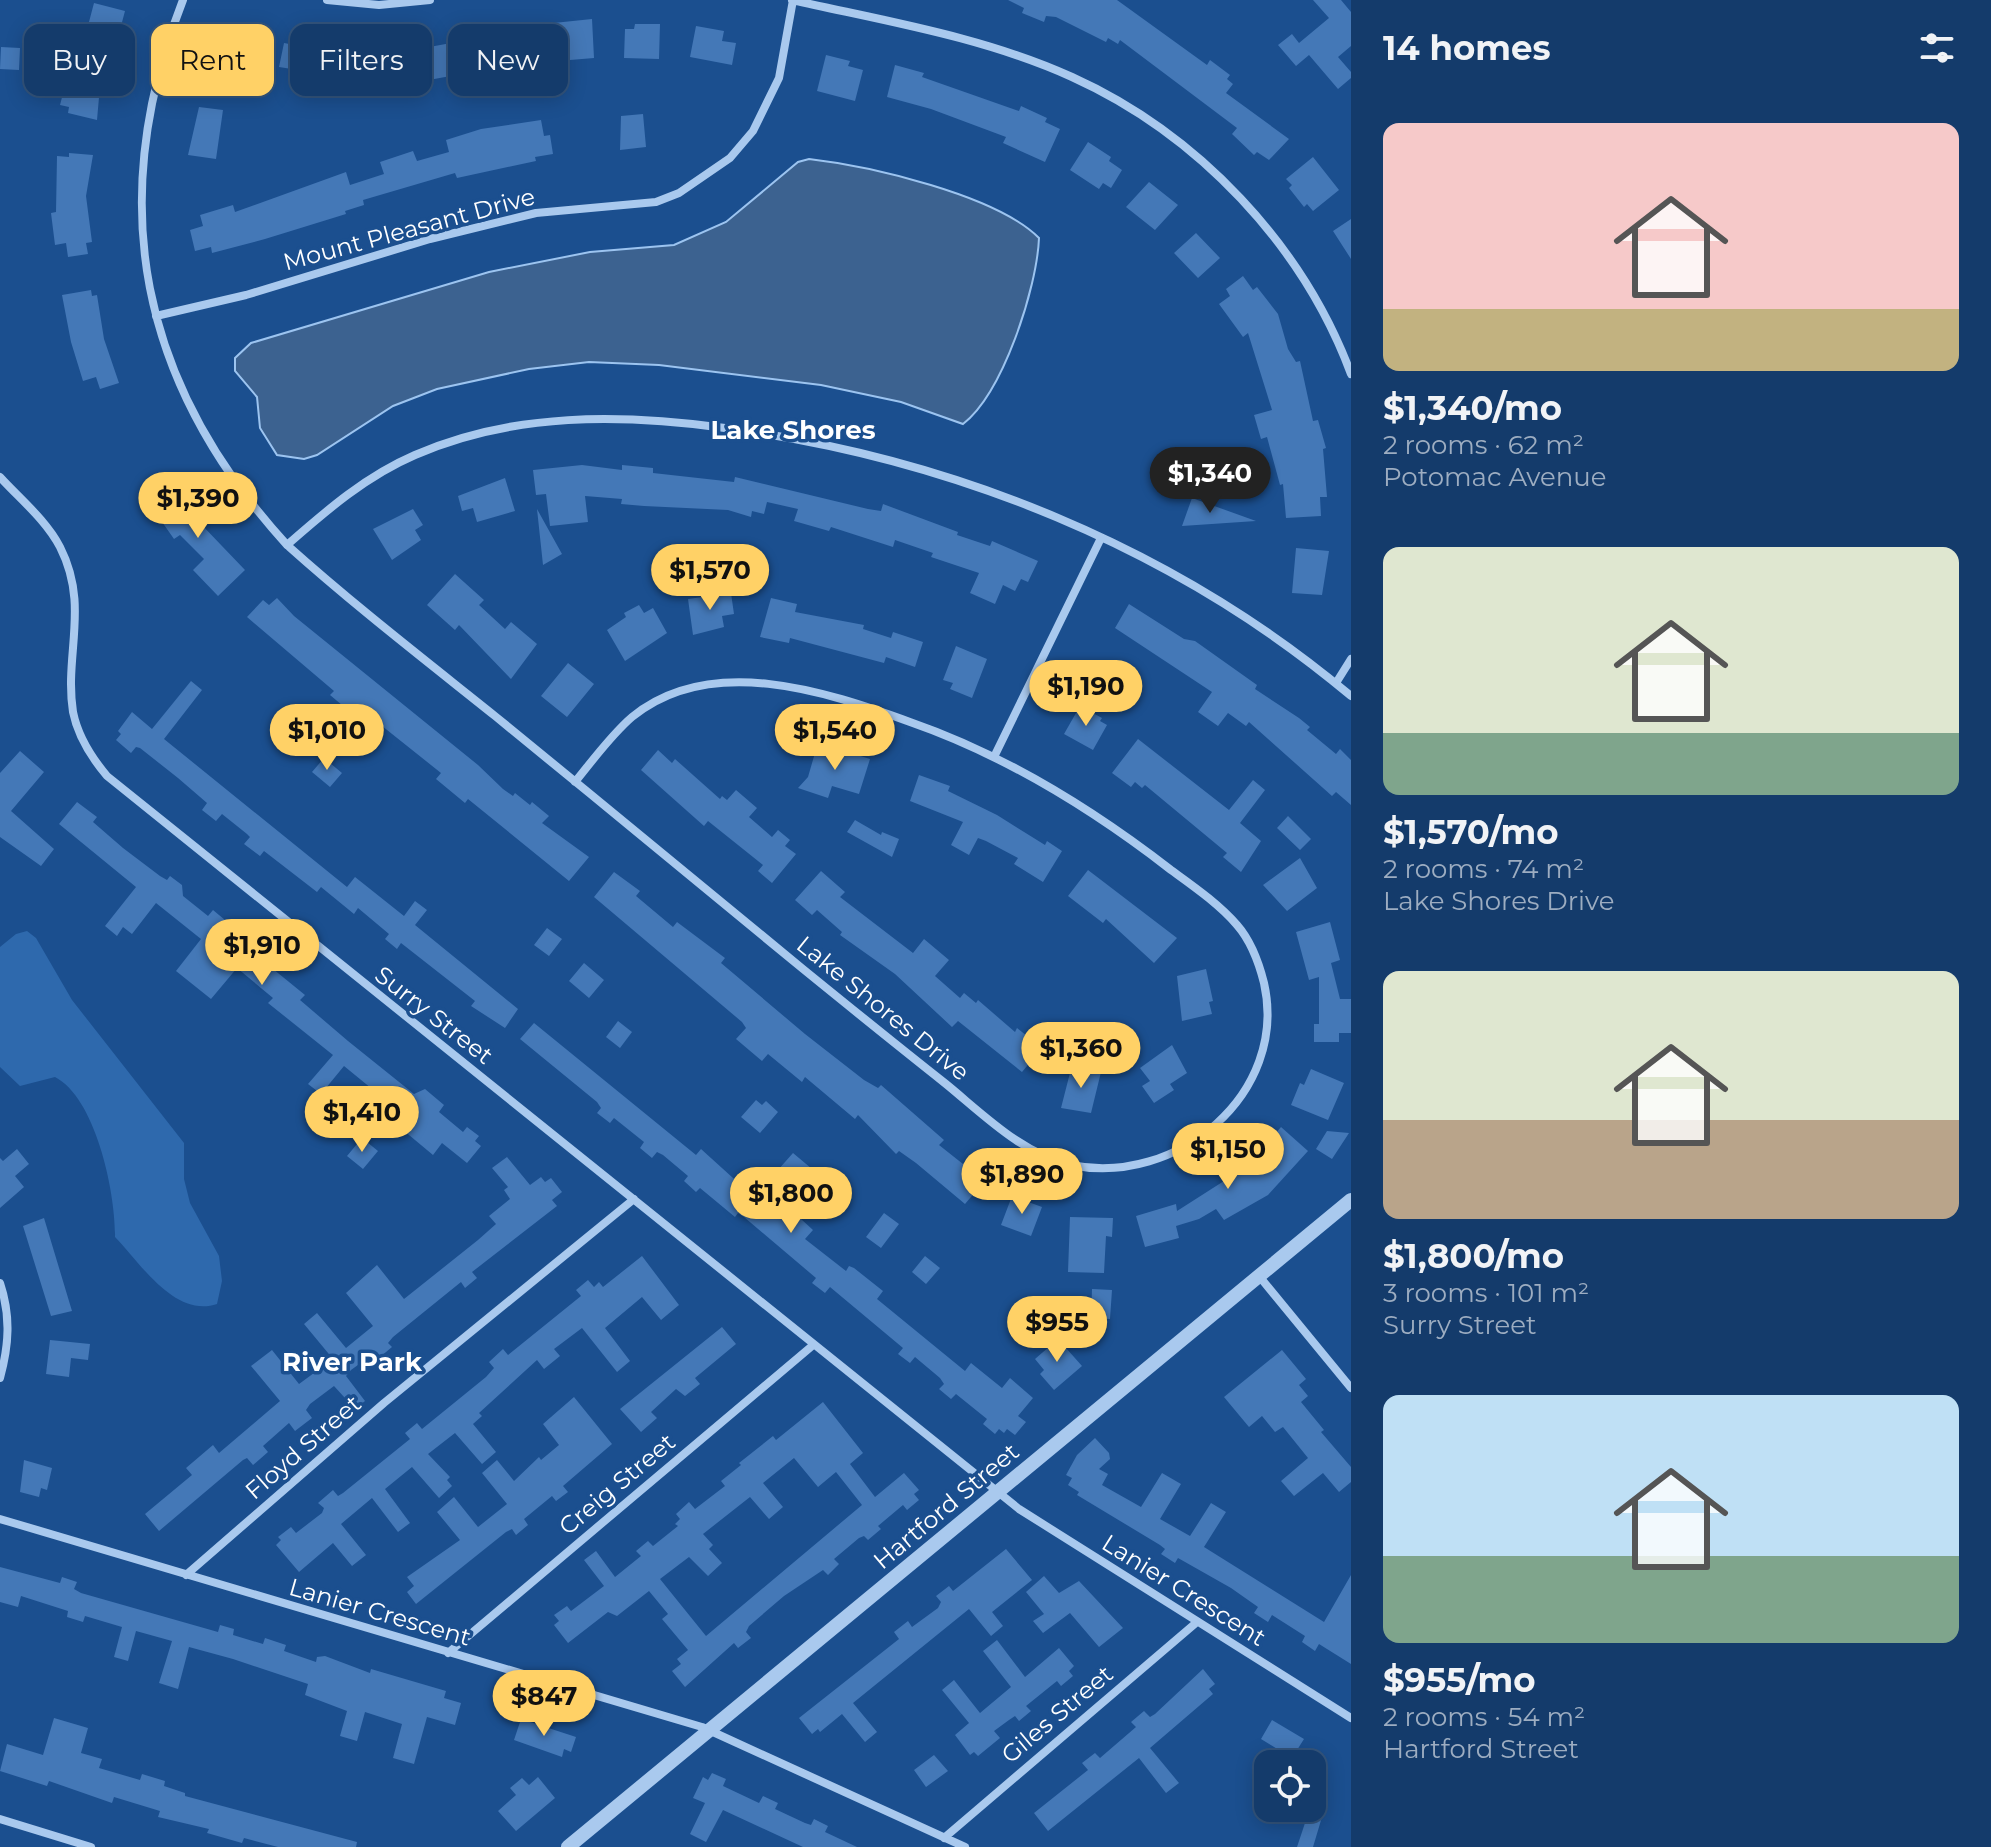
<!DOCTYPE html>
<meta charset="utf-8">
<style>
body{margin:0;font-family:Montserrat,sans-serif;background:#214673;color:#f1f3f6;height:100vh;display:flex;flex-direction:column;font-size:30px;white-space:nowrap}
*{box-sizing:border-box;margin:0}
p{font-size:26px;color:#9dadc1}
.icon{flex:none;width:44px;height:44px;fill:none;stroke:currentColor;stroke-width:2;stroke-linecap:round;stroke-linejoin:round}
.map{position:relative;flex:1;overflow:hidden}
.panel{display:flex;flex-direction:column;background:#143b6b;width:640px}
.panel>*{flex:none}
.hud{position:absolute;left:24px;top:24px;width:760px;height:72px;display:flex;gap:16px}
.buttons{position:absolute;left:1254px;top:1750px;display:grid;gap:16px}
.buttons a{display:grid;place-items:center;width:72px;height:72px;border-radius:16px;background:#143b6b;box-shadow:0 4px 20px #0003,0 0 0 2px #33557e;font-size:40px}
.price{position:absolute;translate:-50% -68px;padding:0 18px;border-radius:28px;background:#ffd166;color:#111;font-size:26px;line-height:52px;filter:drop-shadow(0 2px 4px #0008)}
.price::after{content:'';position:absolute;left:50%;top:48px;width:24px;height:18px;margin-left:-12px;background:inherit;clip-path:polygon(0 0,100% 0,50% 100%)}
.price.current{background:#222;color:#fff}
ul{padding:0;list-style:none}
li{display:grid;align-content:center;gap:16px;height:424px;padding:0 32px}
li span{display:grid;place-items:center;height:248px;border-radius:16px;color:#555}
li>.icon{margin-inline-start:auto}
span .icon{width:144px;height:144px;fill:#fffc;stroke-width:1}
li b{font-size:34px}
h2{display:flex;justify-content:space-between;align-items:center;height:96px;padding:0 32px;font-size:34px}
.chip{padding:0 28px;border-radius:16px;background:#143b6b;box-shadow:0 4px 20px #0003,0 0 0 2px #33557e;font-size:28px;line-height:72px}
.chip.current{background:#ffd166;color:#111}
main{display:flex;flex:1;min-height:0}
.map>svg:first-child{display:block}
.green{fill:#2e69ad}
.water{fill:#3c6290;stroke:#9cc4f0;stroke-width:2}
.building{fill:#4478b7;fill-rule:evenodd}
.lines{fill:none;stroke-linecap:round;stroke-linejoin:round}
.minor{stroke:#a9c9ee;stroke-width:8}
.tertiary{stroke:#a9c9ee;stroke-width:14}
.labels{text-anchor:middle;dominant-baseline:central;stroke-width:7;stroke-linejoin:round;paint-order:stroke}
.street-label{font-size:24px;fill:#fff;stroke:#1b4f8f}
.neighbourhood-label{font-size:26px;font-weight:bold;fill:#fff;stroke:#1b4f8f}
</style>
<main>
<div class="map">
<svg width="1351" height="1847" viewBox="0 0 1351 1847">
<rect width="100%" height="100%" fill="#1b4f8f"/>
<path class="green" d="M27,931L36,938L72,1000L184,1143V1179L190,1203L219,1256L222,1281L217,1304C175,1318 141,1264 115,1237C116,1194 96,1098 55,1077L20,1086L0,1067V947L16,934Z"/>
<path class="water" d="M809,159C870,166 996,195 1039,238C1037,288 1003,393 963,424L901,402L821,385L659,365L589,362L529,369L437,389L393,406L317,455L304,459L277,455L260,428L257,397L235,371V358L251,343L489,272L590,252L674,245L726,222L798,162Z"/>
<path class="building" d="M1008,0H1117L1207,65L1210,60L1230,75L1227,79L1233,84L1226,93L1289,139L1269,160L1257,152L1254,155L1232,134L1237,128L1120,40L1118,44L1108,38L1106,42L1056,17L1046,16L1044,22L1022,13L1024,8Z
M1313,0H1341L1351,12V46L1338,57L1351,72V78L1338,89L1309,55L1296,66L1278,45L1292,34L1299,43L1329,18Z
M94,3L125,11L113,56L93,51L96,40L85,37Z
M592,19L594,58L546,62L544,24Z
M250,22L261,49L214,62L206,41Z
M635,24H660L659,59L624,58L625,29H634Z
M696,26L724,31L722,41L736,43L732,65L690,57Z
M515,31L521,63L489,69L483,41Z
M284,43L322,50L320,56L370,57V52H390L389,89H343V77L279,67Z
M451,43L456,75L418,82L413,50Z
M1,47L20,48L19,70L0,69Z
M826,55L850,61L848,66L863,70L855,101L817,91Z
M895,65L924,73L922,77L1019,111L1021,106L1047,118L1045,122L1060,129L1045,162L1003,143L1006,137L931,109L887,97Z
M67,78L100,86L97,120L68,113L69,107L60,105Z
M199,107L223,110L216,159L188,155Z
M643,114L646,147L620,150L621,116Z
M541,120L544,136L550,135L553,154L535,157L536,161L457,178L455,173L363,200L364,205L345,211L346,214L265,239L212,253L211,247L195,251L190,230L203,226L200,215L233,205L235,212L346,172L350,185L384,174L380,162L413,151L417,161L449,152L446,140L481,129Z
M1088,142L1111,157L1109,161L1122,170L1111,188L1103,183L1099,189L1070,170Z
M69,153L93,155L86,196L92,242L86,243L88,254L68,257L66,243L55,245L51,213L56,212L57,156L69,157Z
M1313,157L1339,190L1313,211L1307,204L1304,207L1289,188L1292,185L1286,179Z
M1149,182L1178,205L1155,230L1126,207Z
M1351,219V259L1333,231Z
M1196,233L1220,258L1198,278L1174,253Z
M1243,276L1253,290L1257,287L1278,314L1288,349L1296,362L1300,361L1313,421L1318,420L1326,448L1323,449L1327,497H1320L1321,516L1286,518L1283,484L1280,485L1267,437L1261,439L1254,415L1272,410L1248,333L1243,337L1219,304L1230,296L1226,289Z
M91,290L92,296L97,295L104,339L119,383L100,389L96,377L83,381L71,342L62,295Z
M582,465L622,470V465L653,468V473L734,482L735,477L868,509L881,511L883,504L958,532L957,535L990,546L992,541L1038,561L1028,582L1021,579L1015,591L1003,585L995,604L970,593L979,573L931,557L933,553L895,540L893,547L831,527L829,531L794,521L798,509L767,502L764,514L752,511L751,517L728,510L644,506L621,504L622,499L585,496L588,522L550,526L546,494L536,495L533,470Z
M505,478L515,511L477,522L473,508L462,511L458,496Z
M174,484L202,520L199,522L245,570L218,596L193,570L204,559L180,535L174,539L153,509L162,503L157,495Z
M1192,498L1256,521L1182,526Z
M413,509L423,525L415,530L421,540L392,560L373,529Z
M537,509L562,554L543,565Z
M1296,548L1329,551L1322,595L1292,593Z
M455,574L484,600L479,605L505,629L511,622L537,644L511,679L459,625L455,630L427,605Z
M731,593L734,614L722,616L724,627L693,635L688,599Z
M277,598L294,616L478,765L503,789L513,796L515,793L530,805L532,802L549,816L542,823L589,857L569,881L468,799L465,803L436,779L441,773L377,722L367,735L350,721L355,716L330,695L334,691L247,617L263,600L269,605Z
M771,598L797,604L795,612L864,625L863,629L891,638L893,632L923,642L915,667L886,657L884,663L790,638L789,643L760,637Z
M1129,604L1184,639L1195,641L1257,685L1255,689L1299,718L1310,727L1307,730L1336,754L1340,749L1351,760V805L1336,792L1332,796L1249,722L1246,726L1228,713L1218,726L1198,712L1212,692L1115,628Z
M639,605L644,613L653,608L667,633L625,661L607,630L626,617L624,613Z
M956,646L987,659L972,698L950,689L953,683L943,680Z
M568,663L594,684L567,717L541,696Z
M191,681L202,690L164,739L347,887L355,877L404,916L415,901L427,910L415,925L518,1009L505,1028L471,1006L475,1001L401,943L397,949L385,939L389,934L358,908L354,914L321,887L317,892L264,851L260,856L244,844L250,837L247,834L222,814L216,821L202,810L207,803L178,778L140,748L136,747L131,753L116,740L121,734L118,731L132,712L152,729Z
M1080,706L1102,718L1100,721L1107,725L1093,750L1064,734Z
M1138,739L1229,810L1253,780L1265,790L1240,823L1261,841L1241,872L1223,857L1227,853L1145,785L1142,788L1135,782L1131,787L1112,773Z
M817,746L828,750L829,746L870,759L859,794L832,786L828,798L798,788L808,777Z
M658,750L672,763L675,759L720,799L722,796L727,800L736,790L757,808L749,817L772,837L778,830L790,840L785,846L796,854L772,883L758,871L763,865L708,821L704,826L641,770Z
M20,751L44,772L11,811L54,849L41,866L0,837V773Z
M324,758L342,773L330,787L312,772Z
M919,775L950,786L948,791L997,815L1045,845L1047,841L1062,851L1043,882L1014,864L1018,858L986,841L978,838L969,855L951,845L963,822L910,801Z
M77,802L97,817L93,822L123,848L160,876L167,880L170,876L182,885L183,896L208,916L213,910L225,920L220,926L305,995L300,1000L348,1041L414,1094L425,1089L444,1105L439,1112L463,1132L467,1127L479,1136L475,1141L481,1146L467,1163L442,1143L433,1155L391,1120L399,1111L344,1066L321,1094L308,1084L333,1055L268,1003L273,998L237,968L211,999L176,971L201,939L156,903L132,934L123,927L117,936L105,926L136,887L59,824Z
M1288,816L1311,839L1300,850L1277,828Z
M855,820L881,835L882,832L899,839L892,857L847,832Z
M1300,858L1317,888L1287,911L1263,885Z
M1088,870L1177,938L1154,963L1106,919L1103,923L1068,896Z
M821,871L845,892L840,897L913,953L924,939L949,960L935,976L960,998L964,993L976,1003L978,1000L1015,1032L1017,1028L1042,1048L1022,1072L958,1021L952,1027L895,974L840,935L842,932L817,910L812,915L795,900Z
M614,872L640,891L636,896L673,927L677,922L725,958L721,963L805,1034L864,1080L878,1088L881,1085L944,1140L939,1145L963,1164L967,1160L988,1177L965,1204L916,1163L899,1151L896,1154L858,1115L855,1119L805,1077L802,1082L768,1054L762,1061L736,1039L746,1028L742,1022L594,897Z
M1330,922L1340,960L1331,963L1340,999H1351V1033H1339V1042H1314V1024H1319V977L1309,980L1296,932Z
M547,928L562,939L549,956L534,945Z
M584,963L604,980L589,998L569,981Z
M1206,969L1213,1001L1209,1002L1212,1014L1182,1021L1177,976Z
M618,1021L632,1032L620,1048L606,1037Z
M534,1023L696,1155L701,1149L754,1197L793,1153L830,1184L801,1219L813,1230L805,1239L846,1271L849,1266L854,1268L883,1291L877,1299L965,1371L971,1363L1002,1388L1010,1378L1033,1398L1018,1416L1026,1422L1015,1435L1007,1429L1004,1433L999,1429L995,1434L983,1424L987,1419L956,1394L951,1399L939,1389L944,1384L940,1378L915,1357L910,1363L898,1354L903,1348L830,1287L825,1293L812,1283L816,1278L744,1217L738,1213L735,1217L700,1188L696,1192L684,1181L688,1176L663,1155L657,1152L652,1158L640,1148L644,1142L614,1118L610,1123L597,1113L601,1108L597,1102L520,1039Z
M1172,1045L1187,1073L1170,1084L1174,1090L1154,1103L1142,1086L1150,1081L1140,1068Z
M1072,1065L1101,1072L1091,1113L1061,1108Z
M1311,1069L1344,1083L1328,1120L1291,1105L1300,1083L1304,1085Z
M756,1100L762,1105L766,1101L778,1112L760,1133L741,1117Z
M1281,1127L1308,1151L1268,1195L1224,1220L1216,1209L1199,1219L1176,1226L1179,1238L1145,1247L1136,1216L1176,1204L1177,1211L1249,1165Z
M1327,1131L1349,1133L1332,1159L1316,1149Z
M362,1138L378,1151L363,1169L347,1156Z
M17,1149L29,1164L15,1176L24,1187L0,1208V1158L3,1161Z
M507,1157L530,1185L541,1177L545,1182L551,1178L562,1192L552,1200L557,1206L472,1272L477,1278L465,1288L461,1282L393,1337L388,1343L392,1347L380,1357L376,1352L351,1370L346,1376L365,1401L355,1409L334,1386L310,1404L306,1410L312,1418L295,1431L289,1423L263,1446L268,1452L253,1465L247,1458L243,1460L159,1531L145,1514L192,1475L186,1468L213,1445L219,1453L280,1401L251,1366L272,1350L299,1384L333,1359L304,1324L317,1313L346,1348L373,1326L346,1293L377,1265L404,1299L478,1240L496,1224L489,1216L510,1199L504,1190L508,1187L492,1168Z
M1012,1196L1042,1207L1031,1236L1001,1225Z
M884,1213L899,1224L881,1248L866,1237Z
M1070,1217L1113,1218L1112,1237L1106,1236L1104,1273L1068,1272Z
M44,1218L72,1311L51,1316L23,1226Z
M642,1256L679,1305L661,1320L642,1297L605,1328L630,1361L617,1372L582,1328L554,1349L560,1356L544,1369L537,1360L479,1413L482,1416L473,1424L496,1452L482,1464L455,1433L428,1454L450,1477L447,1480L452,1486L439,1498L412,1467L385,1489L410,1523L398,1532L372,1498L341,1524L366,1555L352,1566L333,1543L299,1572L276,1545L281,1540L278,1537L291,1527L296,1533L322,1513L324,1508L318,1503L333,1490L338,1496L343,1493L410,1439L405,1433L417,1423L422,1429L486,1377L494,1368L489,1362L503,1349L508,1355L581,1296L576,1290L588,1280L594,1287L599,1282L603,1287Z
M925,1256L940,1268L926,1284L912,1272Z
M1092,1289L1112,1290L1110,1319L1091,1318Z
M722,1327L736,1344L695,1378L700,1384L685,1396L676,1389L651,1412L657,1418L641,1432L620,1409Z
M1058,1339L1082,1366L1054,1390L1040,1374L1044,1370L1035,1359Z
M50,1340L90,1344L88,1360L71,1358L69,1377L46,1374Z
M1282,1350L1306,1379L1299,1385L1308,1396L1301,1402L1324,1430L1321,1432L1351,1467V1482L1339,1492L1323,1473L1294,1496L1281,1481L1308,1458L1283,1427L1275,1432L1262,1416L1249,1427L1224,1397Z
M574,1397L612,1444L563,1486L568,1492L556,1501L552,1496L524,1519L528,1525L516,1535L512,1529L506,1532L416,1604L407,1592L414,1586L407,1577L460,1540L437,1512L454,1497L478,1527L507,1504L482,1473L497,1460L514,1481L539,1457L541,1460L559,1445L543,1424Z
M823,1402L863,1453L850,1464L875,1497L904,1473L919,1490L914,1494L919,1500L907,1510L903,1505L878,1526L881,1529L868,1540L864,1536L859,1538L834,1559L839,1564L828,1575L823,1570L784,1596L749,1626L746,1632L751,1638L738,1648L734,1643L685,1687L672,1671L681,1664L677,1659L688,1650L662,1619L668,1614L649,1591L617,1616L608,1612L568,1643L554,1625L559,1621L554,1615L567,1606L571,1611L604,1586L584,1560L596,1551L615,1577L641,1556L636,1551L648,1541L653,1546L678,1526L675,1524L680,1519L676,1514L689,1502L695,1509L725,1486L721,1481L741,1465L739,1463L773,1436L776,1440ZM794,1458L818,1487L836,1472L862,1505L706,1636L660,1579L689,1557L708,1576L722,1563L709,1549L713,1545L703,1534L750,1497L769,1519L783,1507L763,1483Z
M1095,1438L1109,1453L1110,1459L1099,1469L1108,1474L1102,1485L1141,1507L1162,1473L1181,1484L1160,1519L1190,1536L1211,1503L1226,1512L1204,1547L1324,1622L1351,1575V1664L1319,1644L1315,1651L1302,1642L1305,1636L1272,1615L1268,1622L1254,1613L1258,1607L1231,1588L1178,1558L1175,1563L1161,1554L1165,1549L1160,1545L1077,1495L1079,1492L1068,1485L1072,1478L1066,1475L1077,1455Z
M24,1460L52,1468L47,1490L41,1488L39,1497L20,1492Z
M1006,1549L1032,1580L992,1612L1003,1626L991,1636L969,1609L853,1703L877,1732L865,1742L842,1714L820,1732L818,1729L812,1734L799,1718L899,1639L894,1632L908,1621L912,1627L938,1608L941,1602L936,1596L949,1586L953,1591Z
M0,1567L60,1583L62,1577L77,1582L74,1589L81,1593L218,1632L220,1625L234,1629L233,1635L263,1644L265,1638L286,1645L284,1651L316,1662L317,1657L325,1656L370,1673L371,1669L446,1691L444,1698L461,1703L455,1725L427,1717L414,1764L393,1758L402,1724L365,1712L357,1741L340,1736L347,1711L305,1695L308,1684L233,1659L189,1647L178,1689L159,1683L172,1641L136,1631L128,1661L114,1657L122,1627L85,1616L83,1622L67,1617L68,1611L21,1596L18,1607L0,1602Z
M1044,1576L1059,1593L1079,1581L1123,1628L1099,1647L1070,1613L1043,1633L1033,1621L1044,1614L1026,1592Z
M997,1640L1025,1677L1059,1648L1074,1666L1069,1671L1073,1676L1061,1686L1057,1681L1052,1685L1026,1706L1031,1711L1019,1721L1015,1716L1009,1720L994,1731L1000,1738L978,1756L974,1752L970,1755L955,1735L969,1723L942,1690L954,1680L980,1713L1011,1687L983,1651Z
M1203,1669L1215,1684L1209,1689L1213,1694L1150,1748L1179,1783L1166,1793L1139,1758L1048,1831L1034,1813L1088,1770L1082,1763L1095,1753L1100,1758L1136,1727L1131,1722L1144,1711L1150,1717L1155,1714Z
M54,1718L88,1728L81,1753L102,1759L99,1768L140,1780L142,1774L165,1781L164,1786L185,1793V1796L357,1842L356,1847H278L244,1838L242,1843L207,1833L209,1829L158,1817L160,1811L114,1797L112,1803L49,1781L47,1786L0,1771L7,1744L43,1755Z
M521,1719L576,1737L571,1752L564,1749L562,1757L514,1740Z
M1272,1720L1304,1739L1292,1758L1261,1739Z
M934,1755L948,1771L926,1787L914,1770Z
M712,1773L726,1779L723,1786L759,1803L763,1796L778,1803L775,1809L805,1823L811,1825L814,1819L828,1826L825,1832L857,1847H803L723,1810L706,1842L690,1834L705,1803L693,1798L703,1777L708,1780Z
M538,1777L555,1798L516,1831L498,1811L516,1795L510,1788L522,1778L529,1785Z
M1315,1793L1328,1797L1313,1847H1297Z"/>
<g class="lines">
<path class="minor" d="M183,0C103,204 140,384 287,545C354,605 425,660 495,716C598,800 701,885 803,969C851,1008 898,1046 946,1084C984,1115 1022,1154 1071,1165C1176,1187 1289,1094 1264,983C1259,963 1251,941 1237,925C1219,904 1193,886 1171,870C1091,808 1005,755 910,722C825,691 710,653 632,717C611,735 593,760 575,782
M327,0L379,5L430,0
M792,0C885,21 984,37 1072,77C1198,134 1303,245 1351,374
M156,316L246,295L430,239L536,213L656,202L679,193L730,158L753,131L779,78L793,0
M0,477C20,499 46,520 60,547C90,606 64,654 73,712C78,737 91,757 107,776L1019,1509L1351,1718
M287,545C327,510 366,476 415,455C513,412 622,414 725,428C952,458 1174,547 1351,696
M1336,683L1351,659
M994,757L1101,538
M1259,1276L1351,1388
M0,1283C11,1316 9,1345 0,1378
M0,1519L702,1727L965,1847
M186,1575L384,1403L634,1199
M448,1653L812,1346
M0,1819L91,1847
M944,1838L1197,1622"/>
<path class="tertiary" d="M568,1847L1351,1200"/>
</g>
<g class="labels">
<g class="street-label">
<text transform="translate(409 229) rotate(-15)">Mount Pleasant Drive</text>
<text transform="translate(883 1008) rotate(39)">Lake Shores Drive</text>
<text transform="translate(434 1015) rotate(38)">Surry Street</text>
<text transform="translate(303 1447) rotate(-41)">Floyd Street</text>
<text transform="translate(617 1484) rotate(-40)">Creig Street</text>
<text transform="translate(946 1506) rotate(-40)">Hartford Street</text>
<text transform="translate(1184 1590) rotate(32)">Lanier Crescent</text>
<text transform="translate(380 1612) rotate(16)">Lanier Crescent</text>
<text transform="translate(1057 1714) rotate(-40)">Giles Street</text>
</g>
<g class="neighbourhood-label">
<text x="793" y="430">Lake Shores</text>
<text x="352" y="1362">River Park</text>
</g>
</g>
</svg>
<div class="buttons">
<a><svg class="icon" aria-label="locate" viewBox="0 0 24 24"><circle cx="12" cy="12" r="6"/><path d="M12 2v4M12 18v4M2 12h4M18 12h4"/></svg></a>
</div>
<b class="price current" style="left:1210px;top:515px">$1,340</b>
<b class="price" style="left:198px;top:540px">$1,390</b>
<b class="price" style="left:710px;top:612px">$1,570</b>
<b class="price" style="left:1086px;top:728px">$1,190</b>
<b class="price" style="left:327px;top:772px">$1,010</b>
<b class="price" style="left:835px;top:772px">$1,540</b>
<b class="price" style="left:262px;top:987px">$1,910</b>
<b class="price" style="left:1081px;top:1090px">$1,360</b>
<b class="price" style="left:362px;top:1154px">$1,410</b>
<b class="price" style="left:1228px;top:1191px">$1,150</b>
<b class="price" style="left:1022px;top:1216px">$1,890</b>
<b class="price" style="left:791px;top:1235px">$1,800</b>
<b class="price" style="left:1057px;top:1364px">$955</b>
<b class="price" style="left:544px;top:1738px">$847</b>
<div class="hud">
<a class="chip">Buy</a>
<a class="chip current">Rent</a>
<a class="chip">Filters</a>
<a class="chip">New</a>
</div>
</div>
<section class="panel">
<h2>14 homes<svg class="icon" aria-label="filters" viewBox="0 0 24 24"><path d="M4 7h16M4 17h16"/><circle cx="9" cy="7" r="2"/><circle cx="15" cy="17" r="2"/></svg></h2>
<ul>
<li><span style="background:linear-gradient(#f6c9c9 75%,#c2b280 0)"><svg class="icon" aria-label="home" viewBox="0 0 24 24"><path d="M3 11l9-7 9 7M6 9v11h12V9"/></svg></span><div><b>$1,340/mo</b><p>2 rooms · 62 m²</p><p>Potomac Avenue</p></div></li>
<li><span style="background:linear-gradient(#dfe7d0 75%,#7fa58c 0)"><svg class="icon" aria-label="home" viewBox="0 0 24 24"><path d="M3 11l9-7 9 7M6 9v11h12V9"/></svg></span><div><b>$1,570/mo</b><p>2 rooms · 74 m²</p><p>Lake Shores Drive</p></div></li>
<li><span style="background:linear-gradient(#dfe7d0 60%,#b9a48a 0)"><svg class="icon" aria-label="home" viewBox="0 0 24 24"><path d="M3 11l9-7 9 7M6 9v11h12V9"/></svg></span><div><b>$1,800/mo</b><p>3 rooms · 101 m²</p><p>Surry Street</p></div></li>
<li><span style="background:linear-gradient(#bfe0f5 65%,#7fa58c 0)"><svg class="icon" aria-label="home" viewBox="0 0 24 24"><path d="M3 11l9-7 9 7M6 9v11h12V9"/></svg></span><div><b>$955/mo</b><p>2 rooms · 54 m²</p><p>Hartford Street</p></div></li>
</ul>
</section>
</main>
